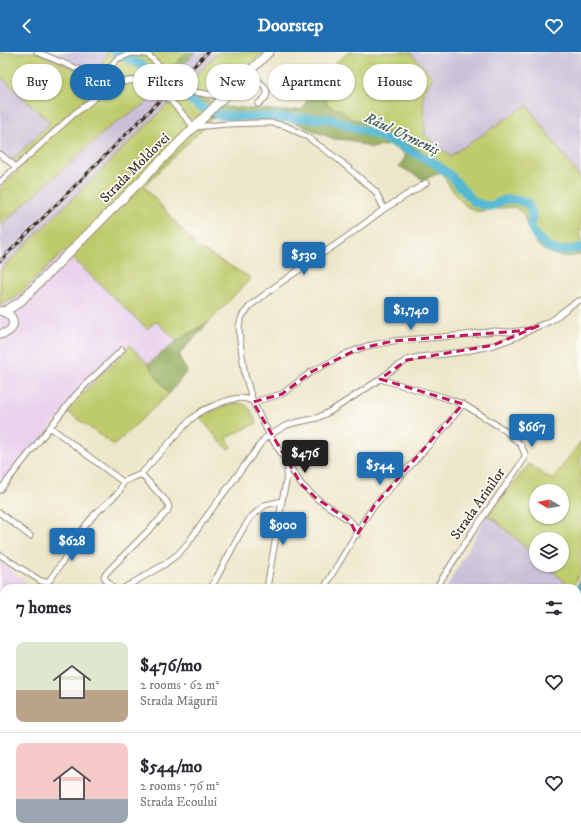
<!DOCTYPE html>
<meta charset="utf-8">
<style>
body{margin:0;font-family:"IM FELL DW Pica",serif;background:#f2f2f3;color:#2b2b33;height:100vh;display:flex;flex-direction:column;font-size:15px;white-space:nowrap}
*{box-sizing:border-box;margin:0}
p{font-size:13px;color:#7c7c81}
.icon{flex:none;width:22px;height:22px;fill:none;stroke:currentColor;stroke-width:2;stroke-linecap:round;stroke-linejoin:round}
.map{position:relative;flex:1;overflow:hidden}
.drawer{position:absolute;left:0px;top:532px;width:581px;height:256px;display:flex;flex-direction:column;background:#fff;border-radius:12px 12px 0 0;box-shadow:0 1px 3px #0004}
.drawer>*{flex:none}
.guide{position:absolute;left:12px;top:12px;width:557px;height:36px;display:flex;gap:8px}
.needle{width:26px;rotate:280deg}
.buttons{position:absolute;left:529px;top:432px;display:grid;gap:8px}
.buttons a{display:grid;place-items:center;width:40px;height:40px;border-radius:50%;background:#fff;box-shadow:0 1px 3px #0004;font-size:20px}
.price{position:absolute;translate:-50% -34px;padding:0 9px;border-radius:4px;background:#1f6fb2;color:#fff;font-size:13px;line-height:26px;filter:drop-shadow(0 1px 2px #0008)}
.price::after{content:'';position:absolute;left:50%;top:24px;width:12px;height:9px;margin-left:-6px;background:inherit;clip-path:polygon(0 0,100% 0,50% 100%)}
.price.selected{background:#222;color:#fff}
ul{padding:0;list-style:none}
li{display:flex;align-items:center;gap:12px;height:100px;padding:0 16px}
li+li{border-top:1px solid #e1e1e2}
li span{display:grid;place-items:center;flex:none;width:112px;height:80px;border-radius:8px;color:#555}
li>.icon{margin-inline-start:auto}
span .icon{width:48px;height:48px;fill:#fffc;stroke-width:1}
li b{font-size:17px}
h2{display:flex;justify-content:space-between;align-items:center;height:48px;padding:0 16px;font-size:17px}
.pill{padding:0 14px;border-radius:18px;background:#fff;box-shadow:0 1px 3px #0004;font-size:14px;line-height:36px}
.pill.selected{background:#1f6fb2;color:#fff}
header{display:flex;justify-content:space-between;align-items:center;height:52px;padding:0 16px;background:#1f6fb2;color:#fff;font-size:18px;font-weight:700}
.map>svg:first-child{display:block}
.built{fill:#e9d2ed}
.industrial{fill:#c9bfd7}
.green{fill:#becb6c;stroke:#7c7a45;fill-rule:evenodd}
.forest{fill:#96af60;stroke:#686c3f}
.water{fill:#53b8d2;stroke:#477178}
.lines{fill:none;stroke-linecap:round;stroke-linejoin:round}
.river{stroke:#53b8d2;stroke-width:9}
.minor-casing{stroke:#948874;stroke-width:7}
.primary-casing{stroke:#948874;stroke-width:10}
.minor{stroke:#fff;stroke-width:5}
.primary{stroke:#fff;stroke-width:8}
.rail-casing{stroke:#3b2a1e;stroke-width:3}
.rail{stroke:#fdfcf7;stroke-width:1.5;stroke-dasharray:4.5;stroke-linecap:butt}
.marked{fill:none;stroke:#c2185b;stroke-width:3;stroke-dasharray:8 5;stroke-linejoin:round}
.labels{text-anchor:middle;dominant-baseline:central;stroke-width:3.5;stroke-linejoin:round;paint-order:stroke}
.street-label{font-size:14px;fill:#3b2a1e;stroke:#fdfcf7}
.water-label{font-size:15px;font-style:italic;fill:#435c5d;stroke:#fdfcf7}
</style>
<header><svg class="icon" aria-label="back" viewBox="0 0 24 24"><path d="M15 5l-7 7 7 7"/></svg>Doorstep<svg class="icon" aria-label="heart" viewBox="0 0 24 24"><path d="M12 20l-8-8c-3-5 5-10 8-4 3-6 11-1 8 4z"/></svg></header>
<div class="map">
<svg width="581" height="788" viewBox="0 0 581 788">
<rect width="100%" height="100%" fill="#fdfcf7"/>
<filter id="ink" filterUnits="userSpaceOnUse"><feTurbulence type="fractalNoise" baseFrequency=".025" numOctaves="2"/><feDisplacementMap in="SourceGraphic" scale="8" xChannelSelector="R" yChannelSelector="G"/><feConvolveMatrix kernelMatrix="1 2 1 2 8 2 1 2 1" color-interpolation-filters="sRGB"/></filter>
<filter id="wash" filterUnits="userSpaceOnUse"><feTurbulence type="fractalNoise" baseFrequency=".012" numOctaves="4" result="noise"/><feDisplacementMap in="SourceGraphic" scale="16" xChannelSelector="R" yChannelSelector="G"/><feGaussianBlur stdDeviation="0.9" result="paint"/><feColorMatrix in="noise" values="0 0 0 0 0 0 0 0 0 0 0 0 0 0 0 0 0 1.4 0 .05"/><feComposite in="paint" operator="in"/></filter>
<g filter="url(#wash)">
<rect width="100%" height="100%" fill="#ede7ca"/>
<path class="built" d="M65,199L146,276L156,269L177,289L148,312L131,293L65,358L0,438V254L16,246Z
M0,510L33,535V536H4V707L0,705Z"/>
<path class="industrial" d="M37,0H105L108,2L92,25Z
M195,0H218L157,64L0,218V174L112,73L145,52L175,22Z
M410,0H581V127L527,53L450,104L425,83L423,43L433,25Z
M0,24L50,71L9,111L0,103Z
M488,462L536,505V513H546L567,532L563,536H446Z"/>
<path class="green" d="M0,0H37L92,25L107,2L105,0H187L170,18L175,22L145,52L112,73L0,174V136L18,119L9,111L50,71L0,24Z
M218,0H263L213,50L202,48L182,37Z
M349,0H410L433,25L423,43L425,83L450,104L527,53L581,127V202L569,205L556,203L543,198L537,192L528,177L524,162L515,155L501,156L483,159H475L466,154L456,144L441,120L446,117L397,84L350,66L341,58L333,56L326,52L325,44L329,34L328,27L333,13Z
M177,43L213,66L144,134L197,195L251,226L210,269L177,289L156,269L147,277L65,199L16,246L0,254V218Z
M130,293L148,312L169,342L114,393L65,358Z
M233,351C250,350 250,358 257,371L226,386L232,394L228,397L219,389L200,365L220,356Z
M581,389V519L572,536H563L567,532L546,513H562V487H536V505L488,462L529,412L552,428ZM536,439H562V465H536Z
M581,636V743L577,748V640Z
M44,784H129L122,788H47Z
M217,784H263L251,788H212Z"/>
<path class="forest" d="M187,0H195L175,22L170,18Z
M333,13L328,27L329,34L325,44L327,52L333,56L341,58L350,66L397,84L415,96L438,109L446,117C439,122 431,124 424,128L399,114L405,106L404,101L389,93L371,96L350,88L334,87L291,69L213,66L177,43L182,37L202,48L213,50L227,55L288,59L303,57L310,42Z
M210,269L180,301V307L187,319L169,342L148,312L177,289Z
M581,743V788H549L551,784H577V748Z"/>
<path class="water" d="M581,526V636L577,640V536H576Z
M144,784H217L212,788H138Z"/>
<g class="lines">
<path class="river" d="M115,0C131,8 147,15 161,25C176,36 189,50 207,58
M213,60L220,63L243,65L331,67L376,83L403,95L433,110L450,123L474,150L483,153L492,154L501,149L509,147L520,149L527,151L532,161L531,174L536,184L549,196L561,199L581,196"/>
</g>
</g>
<g filter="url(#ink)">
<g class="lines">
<defs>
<path id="minor" d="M37,0L80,18L100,23L108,36
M142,0L147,2L164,18L182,33L194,40L224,45
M249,20L265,35L267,40L266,45L258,52
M100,23L108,17L117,7L132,1L145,2
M0,102L16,115
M0,130L74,62L108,36L122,30L136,28L142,29L147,32L171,49L194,75L228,72L257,71H273L286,74L306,84L339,108L376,140L384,157
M536,275C542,273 548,270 554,267C563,260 570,252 581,248
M380,327L443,345L463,352L503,377L521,393L525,402L524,407L520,413L473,479L436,536
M253,350L282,342L311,320L348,301L367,294L393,289L465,283L494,279L511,280L526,278
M50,375L123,430L141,422L190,368L203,358C217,353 239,340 253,350
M0,438L74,345L87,331L122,298
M0,461L30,484
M357,483L354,473L350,469L316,446L301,432L270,384L253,350L245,323L240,289L239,274L242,264L251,253L276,234L348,184L384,157L426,131
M0,503L41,529L47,530L49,529L70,499L85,474L95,462L118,441L120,438L123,430
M113,536L106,528L104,524L109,518L167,460L169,455L167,450L141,422
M124,536L165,512L178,502L188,491L206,465L265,386L285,374L294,371L317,366L331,359L376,330L389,320L407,308L419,305L462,300L494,293L514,286L538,274
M211,536L240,482L250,466L265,453L282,449L286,430L288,411
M267,536L282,449
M324,536L366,465L374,454L447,373L463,352
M577,667L581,660
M0,710L4,711
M0,781L4,777
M49,784L52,788
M86,788L92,784
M279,788L289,784
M535,788L543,784"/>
<path id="primary" d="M4,260L20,250L269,0
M0,282C17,281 17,262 1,259"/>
</defs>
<use href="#minor" class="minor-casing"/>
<use href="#primary" class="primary-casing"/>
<use href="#minor" class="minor"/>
<use href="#primary" class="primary"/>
<defs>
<path id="rail" d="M0,209L208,0"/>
</defs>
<use href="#rail" class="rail-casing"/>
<use href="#rail" class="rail"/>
</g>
</g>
<path class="marked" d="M538,274L494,293L407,308L380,327L463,352L374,454L357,483L350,469L316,446L301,432L253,350L282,342L311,320L358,297L393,289L518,279Z"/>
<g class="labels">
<g class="street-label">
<text transform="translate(135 116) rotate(-45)">Strada Moldovei</text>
<text transform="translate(478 452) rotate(-55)">Strada Arinilor</text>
</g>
<g class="water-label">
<text transform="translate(402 82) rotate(25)">Râul Urmeniș</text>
</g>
</g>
</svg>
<div class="buttons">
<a><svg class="needle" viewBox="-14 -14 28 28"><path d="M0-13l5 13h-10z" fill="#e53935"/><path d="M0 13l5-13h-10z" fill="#7c7c81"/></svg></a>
<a><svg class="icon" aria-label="layers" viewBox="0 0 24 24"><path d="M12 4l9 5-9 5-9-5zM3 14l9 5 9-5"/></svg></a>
</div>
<b class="price" style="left:304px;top:224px">$530</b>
<b class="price" style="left:411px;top:279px">$1,740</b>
<b class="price" style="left:532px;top:396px">$667</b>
<b class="price selected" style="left:305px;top:422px">$476</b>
<b class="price" style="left:380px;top:434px">$544</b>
<b class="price" style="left:283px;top:494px">$900</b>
<b class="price" style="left:72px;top:510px">$628</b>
<div class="guide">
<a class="pill">Buy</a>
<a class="pill selected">Rent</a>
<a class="pill">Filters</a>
<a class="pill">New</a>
<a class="pill">Apartment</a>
<a class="pill">House</a>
</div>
<section class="drawer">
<h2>7 homes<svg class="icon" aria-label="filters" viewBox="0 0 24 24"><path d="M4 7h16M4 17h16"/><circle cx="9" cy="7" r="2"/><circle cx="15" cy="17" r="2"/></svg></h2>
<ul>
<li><span style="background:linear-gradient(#dfe7d0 60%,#b9a48a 0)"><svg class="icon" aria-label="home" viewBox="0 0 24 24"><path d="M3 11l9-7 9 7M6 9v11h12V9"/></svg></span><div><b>$476/mo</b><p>2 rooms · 62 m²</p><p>Strada Măgurii</p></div><svg class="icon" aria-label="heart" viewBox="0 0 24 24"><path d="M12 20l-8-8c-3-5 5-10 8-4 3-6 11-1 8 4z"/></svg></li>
<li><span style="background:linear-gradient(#f6c9c9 70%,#9aa5b1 0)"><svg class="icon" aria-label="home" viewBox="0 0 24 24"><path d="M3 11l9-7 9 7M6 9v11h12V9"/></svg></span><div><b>$544/mo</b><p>2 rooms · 76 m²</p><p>Strada Ecoului</p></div><svg class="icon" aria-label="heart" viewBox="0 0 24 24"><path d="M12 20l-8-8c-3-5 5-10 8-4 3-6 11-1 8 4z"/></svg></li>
</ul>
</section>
</div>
